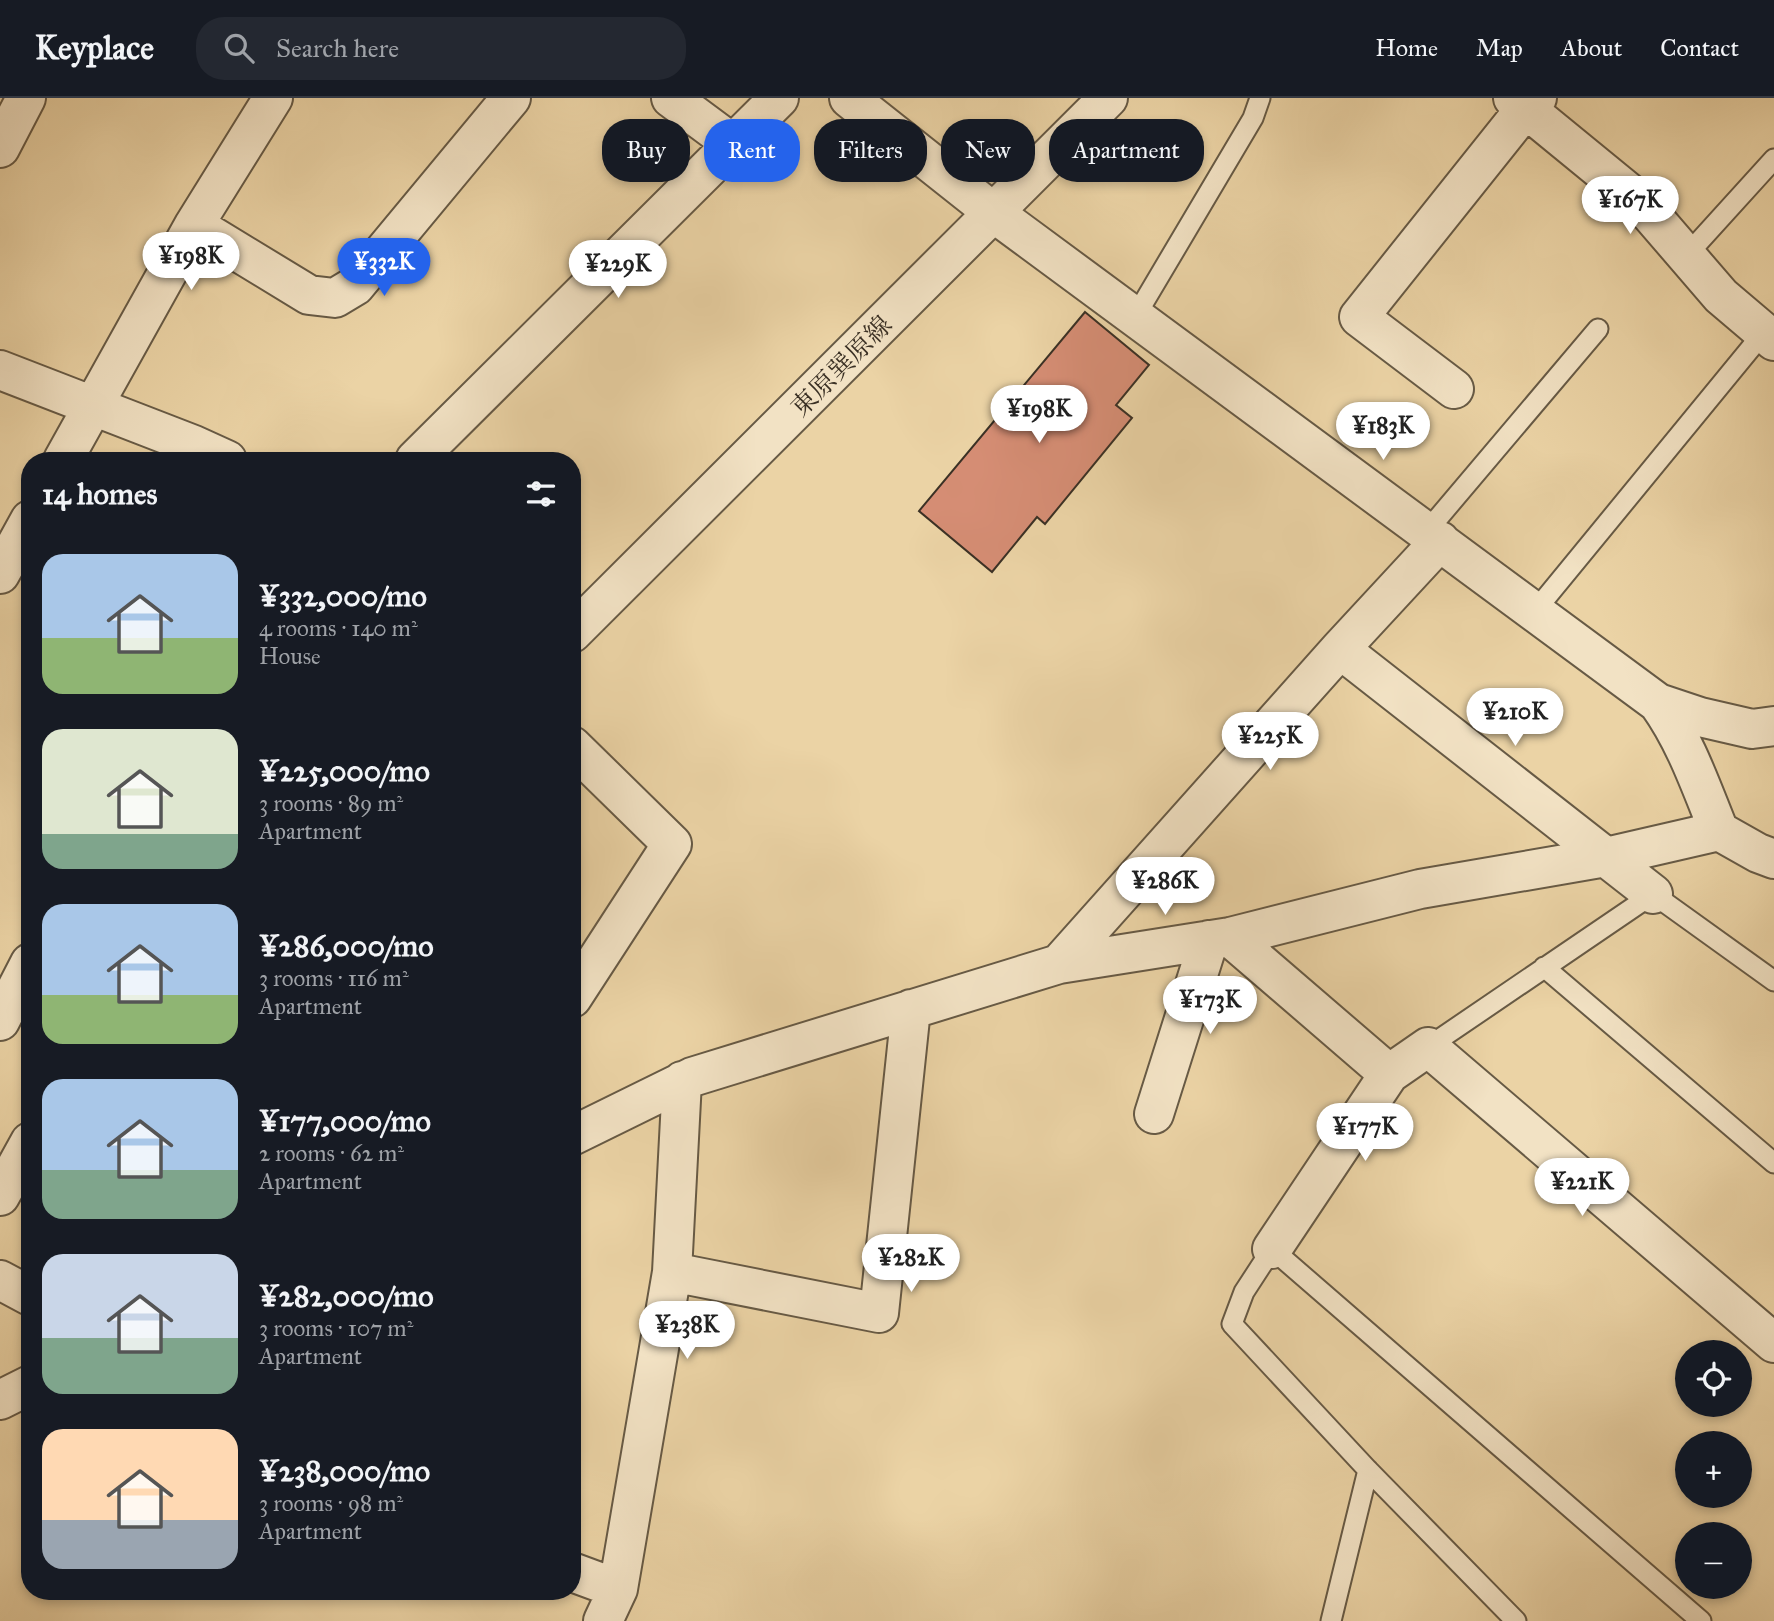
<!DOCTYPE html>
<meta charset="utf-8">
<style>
body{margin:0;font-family:"IM FELL Great Primer","Noto Serif JP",serif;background:#242831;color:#f1f3f6;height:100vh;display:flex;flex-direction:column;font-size:26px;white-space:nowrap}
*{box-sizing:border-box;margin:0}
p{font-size:23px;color:#9ea1a6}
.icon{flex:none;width:38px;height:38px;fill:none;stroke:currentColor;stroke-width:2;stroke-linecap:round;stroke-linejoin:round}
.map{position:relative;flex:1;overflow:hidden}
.sheet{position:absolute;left:21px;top:354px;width:560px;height:1148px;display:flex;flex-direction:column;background:#171b24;border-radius:28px;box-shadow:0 4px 10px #0003}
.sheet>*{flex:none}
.top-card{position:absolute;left:602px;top:21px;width:665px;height:63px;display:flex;gap:14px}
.buttons{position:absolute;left:1675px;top:1242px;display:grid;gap:14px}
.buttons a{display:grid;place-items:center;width:77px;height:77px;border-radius:50%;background:#171b24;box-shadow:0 4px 10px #0003;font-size:35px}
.price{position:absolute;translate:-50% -60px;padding:0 16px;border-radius:24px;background:#fff;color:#222;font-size:23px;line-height:46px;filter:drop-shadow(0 2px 4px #0008)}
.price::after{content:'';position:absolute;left:50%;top:42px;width:21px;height:16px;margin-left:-10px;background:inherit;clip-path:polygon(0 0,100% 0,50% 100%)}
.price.selected{background:#2563eb;color:#fff}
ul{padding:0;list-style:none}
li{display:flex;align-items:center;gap:21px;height:175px;padding:0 21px}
li span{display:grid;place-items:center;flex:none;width:196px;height:140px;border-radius:21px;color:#555}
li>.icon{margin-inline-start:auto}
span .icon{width:84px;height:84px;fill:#fffc;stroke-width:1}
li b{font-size:30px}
h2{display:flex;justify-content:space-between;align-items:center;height:84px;padding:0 21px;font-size:30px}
.pill{padding:0 24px;border-radius:28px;background:#171b24;box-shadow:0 4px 10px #0003;font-size:24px;line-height:63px}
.pill.selected{background:#2563eb;color:#fff}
header{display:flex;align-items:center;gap:42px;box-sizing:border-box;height:98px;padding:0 35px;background:#171b24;border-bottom:2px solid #363941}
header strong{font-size:33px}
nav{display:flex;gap:38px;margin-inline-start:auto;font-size:24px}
.search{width:490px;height:63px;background:#242831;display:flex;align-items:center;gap:18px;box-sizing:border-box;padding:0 24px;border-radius:28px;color:#9ea1a6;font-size:26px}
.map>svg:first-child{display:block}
.building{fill:#d58d74;stroke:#3b3125;stroke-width:2}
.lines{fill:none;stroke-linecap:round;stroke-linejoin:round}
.service-casing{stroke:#675a45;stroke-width:23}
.minor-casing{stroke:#675a45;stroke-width:42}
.tertiary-casing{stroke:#675a45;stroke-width:42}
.service{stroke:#f2e2c4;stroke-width:19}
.minor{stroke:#f2e2c4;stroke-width:38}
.tertiary{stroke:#f2e2c4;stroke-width:38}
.labels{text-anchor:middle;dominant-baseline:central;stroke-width:5;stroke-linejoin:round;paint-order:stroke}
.street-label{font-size:26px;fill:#3b3125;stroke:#f2e2c4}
</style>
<header>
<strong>Keyplace</strong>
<div class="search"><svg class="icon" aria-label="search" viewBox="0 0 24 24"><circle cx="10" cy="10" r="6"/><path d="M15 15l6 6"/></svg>Search here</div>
<nav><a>Home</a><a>Map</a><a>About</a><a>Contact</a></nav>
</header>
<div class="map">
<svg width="1774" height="1523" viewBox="0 0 1774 1523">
<rect width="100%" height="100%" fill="#ebd3a5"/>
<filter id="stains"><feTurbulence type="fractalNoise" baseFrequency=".00286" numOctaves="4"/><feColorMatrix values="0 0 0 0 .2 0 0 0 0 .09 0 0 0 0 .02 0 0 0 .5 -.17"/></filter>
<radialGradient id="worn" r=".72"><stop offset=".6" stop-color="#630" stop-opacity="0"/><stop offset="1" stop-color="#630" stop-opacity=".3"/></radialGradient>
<path class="building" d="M1085,214L1149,267L1116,307L1132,320L1045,426L1037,419L992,474L919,413Z"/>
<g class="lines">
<defs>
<path id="service" d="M1686,158L1774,61
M1135,219L1253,20L1260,0
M1427,433L1598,231
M1535,513L1764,234
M1544,869L1774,1065
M1428,949L1653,796L1774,883
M1331,1523L1368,1372
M1516,1523L1368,1372L1232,1226L1244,1194L1272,1151L1701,1523"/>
<path id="minor" d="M671,0L733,46
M849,0L994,115L1658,605L1700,619L1752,631L1774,628
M1513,0L1640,104L1721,198L1774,243
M0,50L26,0
M194,127L309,197L335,200L355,188L511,0
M0,272L194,347L227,362
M1454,291L1359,219L1525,11L1537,0
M63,362L194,127L273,0
M415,362L779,0
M0,476L30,422
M1340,551L1653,796
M1658,605C1686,644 1701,689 1719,733
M572,648L672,746L572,900
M1230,839L1389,976
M1059,866L1340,551L1440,443
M0,923L30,865
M1154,1016L1209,842
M572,1038L692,979L1059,866L1230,839L1420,791L1606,759L1719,733L1758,755L1774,761
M0,1098L30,1044
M1272,1151L1389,976L1428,949L1774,1245
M672,1174L879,1215L911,911
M0,1302L30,1287
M572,1474L618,1491
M603,1523L618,1491L672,1174L682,983"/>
<path id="tertiary" d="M572,535L1108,0
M0,1182L30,1198"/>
</defs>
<use href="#service" class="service-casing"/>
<use href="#minor" class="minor-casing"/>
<use href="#tertiary" class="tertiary-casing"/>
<use href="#service" class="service"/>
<use href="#minor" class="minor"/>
<use href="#tertiary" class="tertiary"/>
</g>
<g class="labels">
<g class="street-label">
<text transform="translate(841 268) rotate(-45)">東原巽原線</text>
</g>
</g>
<rect width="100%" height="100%" filter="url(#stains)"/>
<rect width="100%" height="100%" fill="url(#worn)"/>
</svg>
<div class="buttons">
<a><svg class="icon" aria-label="locate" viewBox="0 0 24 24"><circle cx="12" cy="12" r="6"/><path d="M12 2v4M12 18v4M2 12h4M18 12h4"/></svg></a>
<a>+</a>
<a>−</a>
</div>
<b class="price" style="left:1630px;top:138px">¥167K</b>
<b class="price" style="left:191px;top:194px">¥198K</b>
<b class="price selected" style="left:384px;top:200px">¥332K</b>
<b class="price" style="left:618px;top:202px">¥229K</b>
<b class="price" style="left:1039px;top:347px">¥198K</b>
<b class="price" style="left:1383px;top:364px">¥183K</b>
<b class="price" style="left:1515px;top:650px">¥210K</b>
<b class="price" style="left:1270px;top:674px">¥225K</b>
<b class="price" style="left:1165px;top:819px">¥286K</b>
<b class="price" style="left:1210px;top:938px">¥173K</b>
<b class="price" style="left:1365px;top:1065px">¥177K</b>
<b class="price" style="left:1582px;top:1120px">¥221K</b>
<b class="price" style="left:911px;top:1196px">¥282K</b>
<b class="price" style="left:687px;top:1263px">¥238K</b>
<div class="top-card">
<a class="pill">Buy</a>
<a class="pill selected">Rent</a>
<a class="pill">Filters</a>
<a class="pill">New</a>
<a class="pill">Apartment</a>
</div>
<section class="sheet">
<h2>14 homes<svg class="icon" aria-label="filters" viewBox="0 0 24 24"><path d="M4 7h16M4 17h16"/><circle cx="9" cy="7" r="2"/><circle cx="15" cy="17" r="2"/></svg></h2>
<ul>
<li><span style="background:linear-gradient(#a9c7e8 60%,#8fb573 0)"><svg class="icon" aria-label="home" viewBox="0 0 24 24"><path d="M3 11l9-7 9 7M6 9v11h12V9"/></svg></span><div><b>¥332,000/mo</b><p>4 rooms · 140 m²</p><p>House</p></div></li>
<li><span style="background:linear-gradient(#dfe7d0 75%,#7fa58c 0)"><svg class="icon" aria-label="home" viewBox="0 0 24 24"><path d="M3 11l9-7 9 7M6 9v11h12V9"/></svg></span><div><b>¥225,000/mo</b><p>3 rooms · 89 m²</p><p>Apartment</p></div></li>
<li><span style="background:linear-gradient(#a9c7e8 65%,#8fb573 0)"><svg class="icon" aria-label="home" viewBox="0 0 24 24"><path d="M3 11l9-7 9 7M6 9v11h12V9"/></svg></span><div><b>¥286,000/mo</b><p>3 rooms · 116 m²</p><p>Apartment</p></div></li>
<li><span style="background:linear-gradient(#a9c7e8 65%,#7fa58c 0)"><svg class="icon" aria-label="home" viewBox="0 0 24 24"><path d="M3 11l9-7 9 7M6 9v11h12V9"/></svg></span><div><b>¥177,000/mo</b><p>2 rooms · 62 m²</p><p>Apartment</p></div></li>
<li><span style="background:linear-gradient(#c9d6e8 60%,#7fa58c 0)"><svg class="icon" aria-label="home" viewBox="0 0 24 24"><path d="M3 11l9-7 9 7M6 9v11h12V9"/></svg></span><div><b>¥282,000/mo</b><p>3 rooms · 107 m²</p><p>Apartment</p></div></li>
<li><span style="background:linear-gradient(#ffd9b3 65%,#9aa5b1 0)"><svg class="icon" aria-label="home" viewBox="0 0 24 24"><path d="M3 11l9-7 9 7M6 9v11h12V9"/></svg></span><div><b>¥238,000/mo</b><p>3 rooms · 98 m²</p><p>Apartment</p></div></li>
</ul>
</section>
</div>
